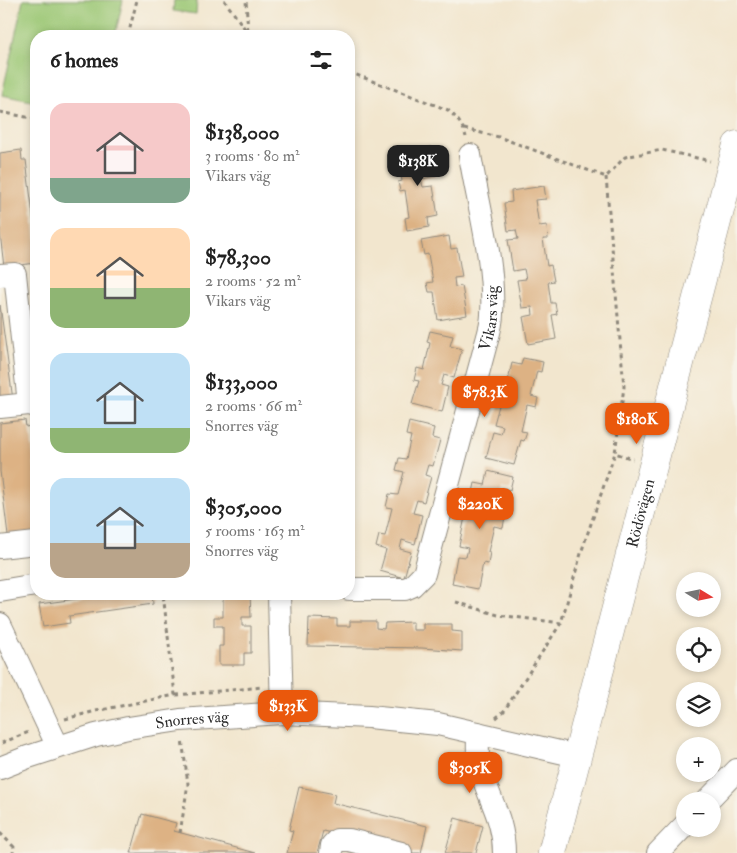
<!DOCTYPE html>
<meta charset="utf-8">
<style>
body{margin:0;font-family:"IM FELL Double Pica",serif;background:#f2f2f2;color:#222;height:100vh;display:flex;flex-direction:column;font-size:19px;white-space:nowrap}
*{box-sizing:border-box;margin:0}
p{font-size:16px;color:#767676}
.icon{flex:none;width:28px;height:28px;fill:none;stroke:currentColor;stroke-width:2;stroke-linecap:round;stroke-linejoin:round}
.map{position:relative;flex:1;overflow:hidden}
.side{position:absolute;left:30px;top:30px;width:325px;height:570px;display:flex;flex-direction:column;background:#fff;border-radius:20px;box-shadow:0 2px 8px #0003}
.side>*{flex:none}
.needle{width:32px;rotate:100deg}
.buttons{position:absolute;left:676px;top:572px;display:grid;gap:10px}
.buttons a{display:grid;place-items:center;width:45px;height:45px;border-radius:50%;background:#fff;box-shadow:0 2px 8px #0003;font-size:25px}
.price{position:absolute;translate:-50% -42px;padding:0 11px;border-radius:10px;background:#ea580c;color:#fff;font-size:16px;line-height:32px;filter:drop-shadow(0 1px 2px #0008)}
.price::after{content:'';position:absolute;left:50%;top:30px;width:15px;height:11px;margin-left:-8px;background:inherit;clip-path:polygon(0 0,100% 0,50% 100%)}
.price.current{background:#222;color:#fff}
ul{padding:0;list-style:none}
li{display:flex;align-items:center;gap:15px;height:125px;padding:0 20px}
li span{display:grid;place-items:center;flex:none;width:140px;height:100px;border-radius:15px;color:#555}
li>.icon{margin-inline-start:auto}
span .icon{width:60px;height:60px;fill:#fffc;stroke-width:1}
li b{font-size:21px}
h2{display:flex;justify-content:space-between;align-items:center;height:60px;padding:0 20px;font-size:21px}
.map>svg:first-child{display:block}
.green{fill:#9bc774;stroke:#637950}
.building{fill:#ddb284}
.lines{fill:none;stroke-linecap:round;stroke-linejoin:round}
.minor-casing{stroke:#8e887c;stroke-width:24}
.major-casing{stroke:#8e887c;stroke-width:29}
.path{stroke:#8e887c;stroke-width:3;stroke-dasharray:4 4;stroke-linecap:butt}
.minor{stroke:#fff;stroke-width:22}
.major{stroke:#fff;stroke-width:28}
.labels{text-anchor:middle;dominant-baseline:central;stroke-width:4.5;stroke-linejoin:round;paint-order:stroke}
.street-label{font-size:16px;fill:#2b2b2b;stroke:#f7f3e8}
</style>
<div class="map">
<svg width="737" height="853" viewBox="0 0 737 853">
<rect width="100%" height="100%" fill="#f7f3e8"/>
<filter id="ink" filterUnits="userSpaceOnUse"><feTurbulence type="fractalNoise" baseFrequency=".02" numOctaves="2"/><feDisplacementMap in="SourceGraphic" scale="10" xChannelSelector="R" yChannelSelector="G"/><feConvolveMatrix kernelMatrix="1 2 1 2 8 2 1 2 1" color-interpolation-filters="sRGB"/></filter>
<filter id="wash" filterUnits="userSpaceOnUse"><feTurbulence type="fractalNoise" baseFrequency=".0096" numOctaves="4" result="noise"/><feDisplacementMap in="SourceGraphic" scale="20" xChannelSelector="R" yChannelSelector="G"/><feGaussianBlur stdDeviation="1.12" result="paint"/><feColorMatrix in="noise" values="0 0 0 0 0 0 0 0 0 0 0 0 0 0 0 0 0 1.4 0 .05"/><feComposite in="paint" operator="in"/></filter>
<g filter="url(#wash)">
<rect width="100%" height="100%" fill="#f2e6ce"/>
<path class="green" d="M23,0H123L115,36H36V102L2,95Z
M174,0H197L196,14L173,11Z"/>
<g id="blocks">
<path class="building" d="M431,147L436,176L421,179L423,187L433,186L438,216L428,218L429,227L407,231L405,218L409,217L405,190L400,191L398,182L402,181L397,153Z
M21,150L22,160H26L36,240V263L4,267L0,233V153Z
M544,186L546,199L535,200L539,226L547,225L548,239H543L547,266L551,265L554,281L548,282L551,303H555L557,314L552,315L556,339L528,344L523,317L533,315L532,307L522,308L517,280L526,279L524,269L513,271L508,240L518,239L516,230L508,231L504,203L512,202L511,191Z
M449,236L451,249L457,248L462,277L454,278L455,287L462,286L467,315L438,320L434,292H429L427,283L433,282L428,254L424,255L421,241Z
M0,305L13,400L0,402Z
M430,331L453,336L450,346L462,349L454,378L444,375L441,385L448,387L442,412L412,404L419,381L414,380L417,368L424,370L430,343L427,342Z
M523,358L543,362L541,372L537,371L531,396L538,398L536,407L527,405L521,431L527,432L524,441L521,440L514,465L486,458L493,432L501,434L503,426L494,424L501,398L511,400L513,391L506,390L512,363L521,365Z
M25,420L26,427L30,426L36,482V532L8,535L0,471V423Z
M409,422L434,428L432,438L440,440L433,466L428,465L425,475L431,477L424,502L417,500L413,513L422,515L415,544L402,540L400,549L411,552L404,578L380,571L386,550L376,547L379,535L385,536L392,508L386,507L389,494L398,495L404,472L396,470L399,458L406,459L411,436L406,435Z
M488,471L513,477L510,490L502,488L496,513L505,516L503,528L494,526L488,552H490L488,564L483,563L478,589L452,584L457,556L466,557L468,548L459,546L465,517L473,519L476,509L470,507L475,483L485,485Z
M113,594H152L153,604L69,616L70,623L43,627L39,604Z
M223,594H250L251,617H242V626H251V653H244V665H219V646H223V626H214V617H223Z
M309,618L337,619V626H350V621H376V628L384,629L385,623L413,622V630H423V624H452V631L462,632V651L422,648L308,646Z
M299,787L335,794L333,803L427,826L421,853H411L323,831L317,853H287L293,831L289,830Z
M142,814L176,823L174,831L255,853H131Z
M455,818L483,826L476,853H445Z"/>
</g>
</g>
<g filter="url(#ink)">
<use href="#blocks" fill-opacity="0" stroke="#8e887c" stroke-width="1"/>
<g class="lines">
<defs>
<g id="minor">
<path d="M0,275L15,274L29,404"/>
<path d="M0,407L29,404L36,406"/>
<path d="M0,547L36,543"/>
<path id="s1" d="M349,589H405L412,586L424,574L484,351C487,339 492,326 492,314C495,263 478,205 470,155"/>
<path d="M0,591L36,585"/>
<path d="M279,594L282,713"/>
<path d="M0,624L58,747"/>
<path d="M478,733C478,743 477,755 479,764C487,797 504,817 504,853"/>
<path id="s2" d="M0,768L28,757L96,735L128,728L180,720L282,713L369,717L438,724L577,756"/>
<path d="M707,801L737,770"/>
<path d="M331,853L332,845L337,840H349L401,853"/>
<path d="M658,853L685,825"/>
</g>
<g id="major">
<path id="s3" d="M552,853L737,145"/>
</g>
</defs>
<use href="#minor" class="minor-casing"/>
<use href="#major" class="major-casing"/>
<path class="path" d="M224,0L248,33L256,36
M128,36L137,0
M244,36L248,33L246,0
M349,72L448,110C457,118 463,125 466,137
M0,112L36,119
M464,129L499,137L606,177L625,157L662,150L710,161
M606,177L624,387L615,453L633,459
M456,602L498,615L561,623L582,550L615,453
M176,695L263,687
M496,718L504,711L561,623
M65,719L96,711L175,695L163,594
M2,743L29,732
M0,833L14,847L13,853
M180,833L188,784L182,739"/>
<use href="#minor" class="minor"/>
<use href="#major" class="major"/>
</g>
</g>
<g class="labels">
<g class="street-label">
<text stroke="none"><textPath href="#s1" startOffset="345">Vikars väg</textPath></text>
<text stroke="none"><textPath href="#s3" startOffset="351">Rödövägen</textPath></text>
<text stroke="none"><textPath href="#s2" startOffset="199">Snorres väg</textPath></text>
</g>
</g>
</svg>
<div class="buttons">
<a><svg class="needle" viewBox="-14 -14 28 28"><path d="M0-13l5 13h-10z" fill="#e53935"/><path d="M0 13l5-13h-10z" fill="#767676"/></svg></a>
<a><svg class="icon" aria-label="locate" viewBox="0 0 24 24"><circle cx="12" cy="12" r="6"/><path d="M12 2v4M12 18v4M2 12h4M18 12h4"/></svg></a>
<a><svg class="icon" aria-label="layers" viewBox="0 0 24 24"><path d="M12 4l9 5-9 5-9-5zM3 14l9 5 9-5"/></svg></a>
<a>+</a>
<a>−</a>
</div>
<b class="price current" style="left:418px;top:187px">$138K</b>
<b class="price" style="left:485px;top:418px">$78.3K</b>
<b class="price" style="left:637px;top:445px">$180K</b>
<b class="price" style="left:480px;top:530px">$220K</b>
<b class="price" style="left:288px;top:732px">$133K</b>
<b class="price" style="left:470px;top:794px">$305K</b>
<section class="side">
<h2>6 homes<svg class="icon" aria-label="filters" viewBox="0 0 24 24"><path d="M4 7h16M4 17h16"/><circle cx="9" cy="7" r="2"/><circle cx="15" cy="17" r="2"/></svg></h2>
<ul>
<li><span style="background:linear-gradient(#f6c9c9 75%,#7fa58c 0)"><svg class="icon" aria-label="home" viewBox="0 0 24 24"><path d="M3 11l9-7 9 7M6 9v11h12V9"/></svg></span><div><b>$138,000</b><p>3 rooms · 80 m²</p><p>Vikars väg</p></div></li>
<li><span style="background:linear-gradient(#ffd9b3 60%,#8fb573 0)"><svg class="icon" aria-label="home" viewBox="0 0 24 24"><path d="M3 11l9-7 9 7M6 9v11h12V9"/></svg></span><div><b>$78,300</b><p>2 rooms · 52 m²</p><p>Vikars väg</p></div></li>
<li><span style="background:linear-gradient(#bfe0f5 75%,#8fb573 0)"><svg class="icon" aria-label="home" viewBox="0 0 24 24"><path d="M3 11l9-7 9 7M6 9v11h12V9"/></svg></span><div><b>$133,000</b><p>2 rooms · 66 m²</p><p>Snorres väg</p></div></li>
<li><span style="background:linear-gradient(#bfe0f5 65%,#b9a48a 0)"><svg class="icon" aria-label="home" viewBox="0 0 24 24"><path d="M3 11l9-7 9 7M6 9v11h12V9"/></svg></span><div><b>$305,000</b><p>5 rooms · 163 m²</p><p>Snorres väg</p></div></li>
</ul>
</section>
</div>
